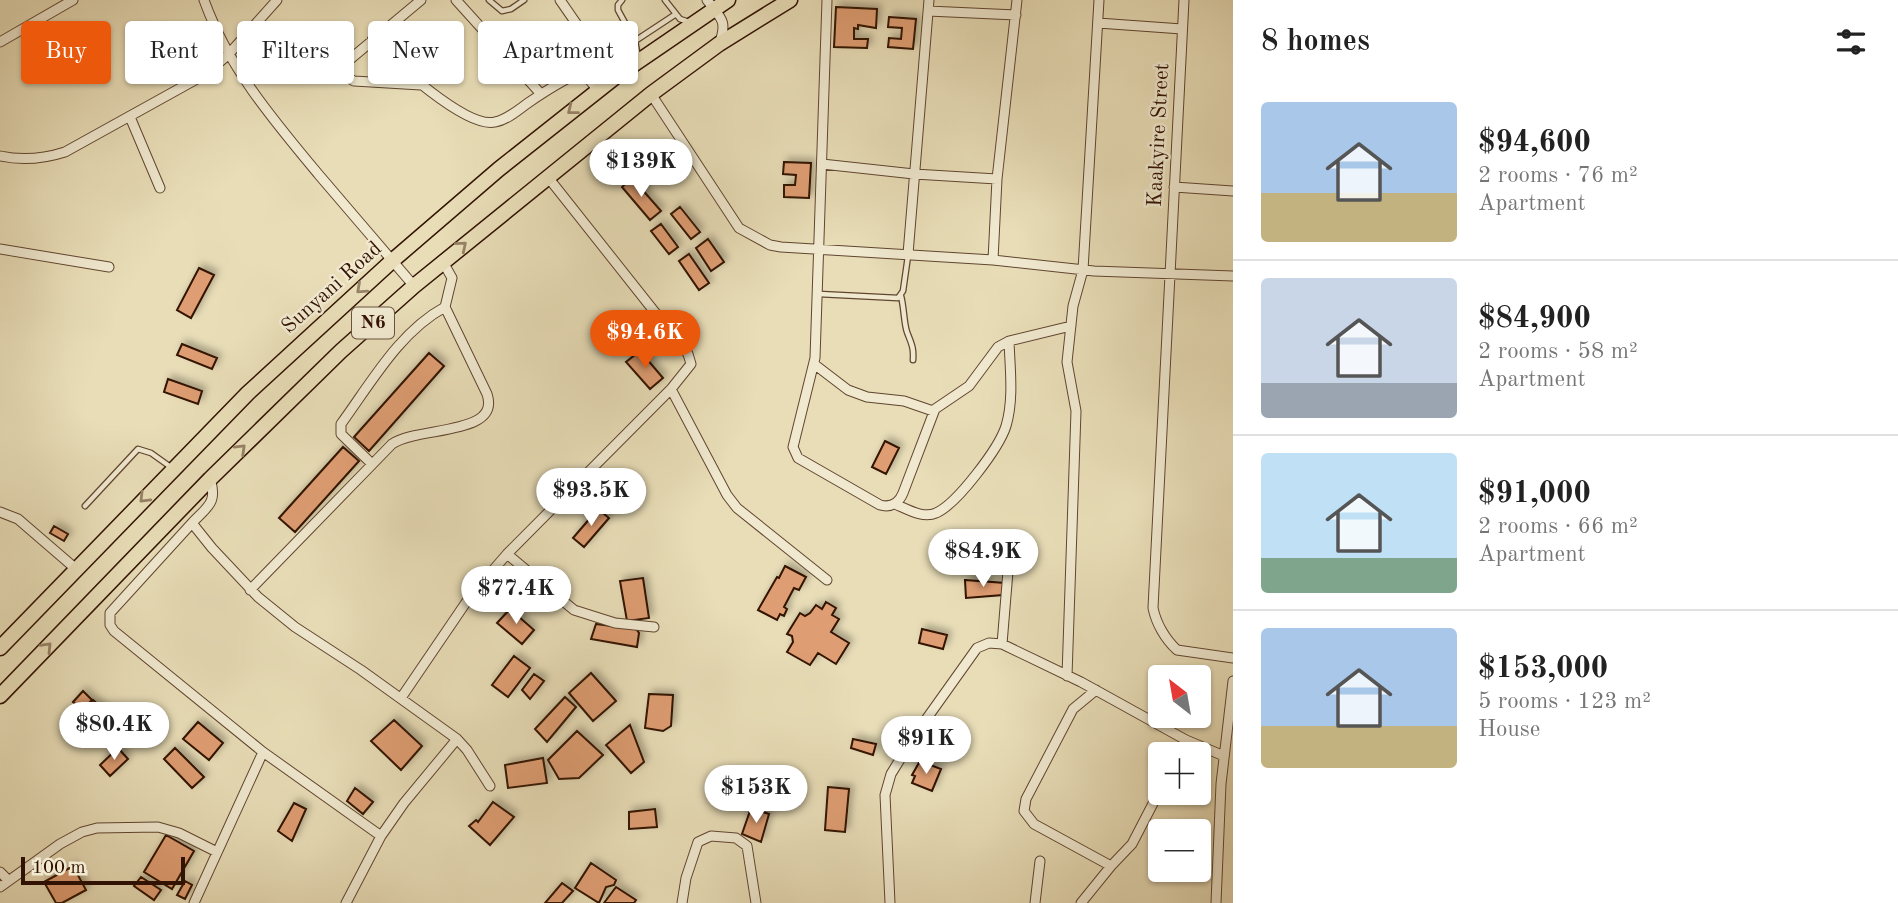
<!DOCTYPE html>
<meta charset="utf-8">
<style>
body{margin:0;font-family:"Old Standard TT",serif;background:#f2f2f2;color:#222;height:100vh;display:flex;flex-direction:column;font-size:26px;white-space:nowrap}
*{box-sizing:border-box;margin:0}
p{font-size:23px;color:#767676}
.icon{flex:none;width:38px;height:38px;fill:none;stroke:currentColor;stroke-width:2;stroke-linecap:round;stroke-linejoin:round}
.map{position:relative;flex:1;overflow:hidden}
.side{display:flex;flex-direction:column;background:#fff;width:665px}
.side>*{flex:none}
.top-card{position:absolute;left:21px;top:21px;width:665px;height:63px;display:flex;gap:14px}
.needle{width:46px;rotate:329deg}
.tools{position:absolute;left:1148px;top:665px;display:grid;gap:14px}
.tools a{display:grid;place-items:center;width:63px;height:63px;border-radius:7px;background:#fff;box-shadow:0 2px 5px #0004;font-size:35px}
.scale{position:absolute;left:21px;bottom:18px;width:164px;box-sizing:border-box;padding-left:7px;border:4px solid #321202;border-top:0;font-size:19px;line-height:24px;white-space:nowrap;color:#321202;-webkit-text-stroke:5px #f0e9d0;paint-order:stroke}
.price{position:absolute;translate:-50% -60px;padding:0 16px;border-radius:24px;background:#fff;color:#222;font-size:23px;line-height:46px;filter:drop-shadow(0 2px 4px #0008)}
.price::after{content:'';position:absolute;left:50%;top:42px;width:21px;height:16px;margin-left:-10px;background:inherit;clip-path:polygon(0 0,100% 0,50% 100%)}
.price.on{background:#ea580c;color:#fff}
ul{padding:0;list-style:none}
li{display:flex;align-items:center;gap:21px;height:175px;padding:0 28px}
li+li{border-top:2px solid #e0e0e0}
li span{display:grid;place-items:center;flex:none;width:196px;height:140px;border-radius:7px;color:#555}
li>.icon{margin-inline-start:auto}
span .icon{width:84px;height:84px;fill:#fffc;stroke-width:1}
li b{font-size:30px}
h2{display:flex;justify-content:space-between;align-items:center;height:84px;padding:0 28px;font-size:30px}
.tag{padding:0 24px;border-radius:7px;background:#fff;box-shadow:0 2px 5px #0004;font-size:24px;line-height:63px}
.tag.on{background:#ea580c;color:#fff}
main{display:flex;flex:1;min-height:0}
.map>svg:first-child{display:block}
.building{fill:#de9d72;stroke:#321202;stroke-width:2;filter:url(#shadow)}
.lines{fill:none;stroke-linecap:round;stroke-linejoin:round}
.lane-casing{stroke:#60452f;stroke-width:7}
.street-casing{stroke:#60452f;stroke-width:11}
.primary-casing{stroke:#321202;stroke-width:17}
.lane{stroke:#f0e9d0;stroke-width:4.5}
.street{stroke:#f0e9d0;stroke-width:9}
.primary{stroke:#e8ddb7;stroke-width:14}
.oneway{stroke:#968266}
.labels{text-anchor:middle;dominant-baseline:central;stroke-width:5;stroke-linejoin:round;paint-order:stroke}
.shield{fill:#f0e9d0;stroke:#6b5240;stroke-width:2}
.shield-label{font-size:19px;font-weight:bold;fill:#321202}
.street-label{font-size:21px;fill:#321202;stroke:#f0e9d0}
</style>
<main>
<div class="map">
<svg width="1233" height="903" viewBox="0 0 1233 903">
<defs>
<filter id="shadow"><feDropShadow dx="4" dy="-4" stdDeviation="3.5" flood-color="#0004"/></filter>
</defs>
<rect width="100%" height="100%" fill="#e8ddb7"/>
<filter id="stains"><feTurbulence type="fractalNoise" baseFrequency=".00286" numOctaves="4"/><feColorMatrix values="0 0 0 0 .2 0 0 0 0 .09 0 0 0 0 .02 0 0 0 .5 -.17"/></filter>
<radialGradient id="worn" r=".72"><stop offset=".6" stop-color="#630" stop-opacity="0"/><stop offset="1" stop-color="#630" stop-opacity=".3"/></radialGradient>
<path class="building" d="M836,7L877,9L876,28L858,25V29L854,28V39H868L867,48L834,47Z
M889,17L916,19L913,49L888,47L889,38L901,39L902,28L888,27Z
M784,162L811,163L809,198L784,197V185H795L796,175L783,174Z
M632,178L661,211L650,220L622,187Z
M680,207L700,232L691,239L671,214Z
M661,224L678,247L669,254L651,231Z
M708,239L724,262L711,271L696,248Z
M689,254L709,283L699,290L679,261Z
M199,268L214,275L191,318L177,310Z
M610,320L630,345L620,353L599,329Z
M182,344L217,358L212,369L177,355Z
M640,351L663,378L650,389L626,362Z
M429,353L444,366L369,451L354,437Z
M168,379L202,391L198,404L164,392Z
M885,441L899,448L886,474L872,467Z
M343,447L359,461L295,532L279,518Z
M598,509L609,518L584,547L573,538Z
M54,526L68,534L64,541L50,533Z
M785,566L806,577L799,590L794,588L784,607L787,609L784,616L780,614L777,620L758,610L777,577L779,578Z
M643,578L649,618L627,621L620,581Z
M965,580L1005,583L1003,595L966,598Z
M826,602L836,608L832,615L839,619L831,632L849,643L836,664L818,653L810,665L787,652L793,642L792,636L787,634L800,613L805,616L810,613L816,605L822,609Z
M510,609L534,630L522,644L497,623Z
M596,624L636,629L639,633L637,647L591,639Z
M922,629L947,635L943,649L919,643Z
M514,656L530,668L508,697L492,685Z
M591,673L616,701L593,721L569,693Z
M534,674L544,681L530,699L522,690Z
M83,691L92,700L82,710L73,702Z
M649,694L673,695L671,726L663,731L645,728Z
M565,697L576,707L547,742L535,729Z
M93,700L126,730L115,741L82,711Z
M394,720L422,746L401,770L371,741Z
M198,722L223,743L209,760L183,739Z
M630,725L644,762L631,773L606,745Z
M577,731L603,755L579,778L559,779L548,760Z
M853,739L876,744L873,755L851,748Z
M118,748L128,759L110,776L100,765Z
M175,748L204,777L192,788L164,759Z
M543,758L547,783L508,788L505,765Z
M920,761L941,769L932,791L912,783L915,776L912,775Z
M828,787L849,789L845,832L825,830Z
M355,788L373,802L363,814L347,801Z
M493,802L514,817L490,845L469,826L476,820L478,822Z
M294,803L306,809L292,841L278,831Z
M751,808L769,814L761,842L742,834Z
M655,809L657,827L629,829V812Z
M166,835L194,851L172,889L144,872Z
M591,863L616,880L614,885L606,887L599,903L575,888Z
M73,866L86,890L62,903H56L44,882Z
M141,877L161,890L154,900L134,886Z
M185,881L192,885L185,899L177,895Z
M562,883L573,891L562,903H545Z
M616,887L636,900L634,903H604Z"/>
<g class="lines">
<defs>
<path id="lane" d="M489,0L502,11L511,9L524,0
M622,0L618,5V10L635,41L638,57
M665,0L680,19L689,22
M635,41L676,14
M819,294L898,298L903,291L908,256
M901,296C904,307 904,324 907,332C911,343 914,347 913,360
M85,506L138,449L151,453L172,468"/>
<path id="street" d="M204,0C228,67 274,121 319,175C351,212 382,249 414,286
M456,0L541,94
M560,0L614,78
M707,0C721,18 728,21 719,44
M827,0L815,358L793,447L798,458L880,505C891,508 899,503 903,493L935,409L969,386L998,347L1009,341L1071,326
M1184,0L1153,608C1156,623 1165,639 1177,650L1233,658
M928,11L1016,15
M1098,23L1182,29
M372,40C393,61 466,129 495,122C507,120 518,110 528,103C544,92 561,81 579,73L585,75L598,90
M0,42L73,0
M421,85L354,81L345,76L342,66L421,0
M651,94L739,228L770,245L781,247L993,260L1094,271L1233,276
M130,117L160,188
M0,156C23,161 43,159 65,152L204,75L228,55L277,0
M822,164L914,174L997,179
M1174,187L1233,191
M0,249L109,267
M908,254L929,0
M993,260L997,179L1017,0
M814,364L848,390L867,397L904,401L933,411
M671,389L727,495L737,508L827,580
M372,464L341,434V424C371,383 399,332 445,307
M210,479C218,503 207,507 192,523L212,548L258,597L295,627L361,670L457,739L467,750L490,786
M895,504C907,509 923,519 936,513C957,504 999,448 1006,426C1014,399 1010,369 1009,341
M0,512L18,519L76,569
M192,523L110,613V625L114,631L263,752L381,836L404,803L457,739
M507,554L574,610L615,623L654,627
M250,590L392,444C418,426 501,436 487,394L445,307L452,278L443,262
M1002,644L1010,547
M1067,676L1076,411L1067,362L1073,306L1083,270L1099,0
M1096,690L1073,709L1026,799L1024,811L1034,824L1111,866
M401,698L469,598L507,554L671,389L691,364L688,354L547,176
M1178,754L1186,740
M0,872L8,880
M0,887L60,844L82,832L97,828L158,827L179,833L217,852
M194,903L263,752
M346,903L381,836
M682,903L686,878L698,842L711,836L736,838L747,846L756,903
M890,903L885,795L891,774L915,735L977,648L989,643L1002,644L1081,682L1186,740L1224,756
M1035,903L1040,861
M1081,903L1111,866L1132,844L1160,790
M1216,903L1221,784L1233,681"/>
<path id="primary" d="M0,648L248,393L392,261L499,169L614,78L728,0
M0,696L210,479L341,351L414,286L651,94L719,44L790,0"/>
</defs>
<use href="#lane" class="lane-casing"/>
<use href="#street" class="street-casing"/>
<use href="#primary" class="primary-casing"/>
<use href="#lane" class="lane"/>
<use href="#street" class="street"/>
<use href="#primary" class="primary"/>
</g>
<defs><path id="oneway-chevron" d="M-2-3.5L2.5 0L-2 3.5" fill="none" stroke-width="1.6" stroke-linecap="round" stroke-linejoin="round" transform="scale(1.75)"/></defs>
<g class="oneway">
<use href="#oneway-chevron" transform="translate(572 110) rotate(142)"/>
<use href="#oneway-chevron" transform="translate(462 246) rotate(-40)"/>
<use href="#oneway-chevron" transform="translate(361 289) rotate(138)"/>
<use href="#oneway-chevron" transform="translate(241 449) rotate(-44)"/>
<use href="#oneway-chevron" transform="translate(144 498) rotate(135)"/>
<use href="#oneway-chevron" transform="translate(47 647) rotate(-46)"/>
</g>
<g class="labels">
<rect class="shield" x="352" y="307.5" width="42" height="31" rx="5"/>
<g class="shield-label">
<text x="373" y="323">N6</text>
</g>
<g class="street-label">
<text transform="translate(1159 135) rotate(-87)">Kaakyire Street</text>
<text transform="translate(332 288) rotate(-42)">Sunyani Road</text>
</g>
</g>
<rect width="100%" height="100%" filter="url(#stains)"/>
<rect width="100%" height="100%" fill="url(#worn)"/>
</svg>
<div class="tools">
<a><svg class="needle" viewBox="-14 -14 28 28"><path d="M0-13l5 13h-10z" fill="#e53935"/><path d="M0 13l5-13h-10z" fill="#767676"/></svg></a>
<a>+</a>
<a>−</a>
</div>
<div class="scale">100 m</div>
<b class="price" style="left:641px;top:199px">$139K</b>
<b class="price on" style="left:645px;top:370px">$94.6K</b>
<b class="price" style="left:591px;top:528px">$93.5K</b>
<b class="price" style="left:983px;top:589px">$84.9K</b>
<b class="price" style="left:516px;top:626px">$77.4K</b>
<b class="price" style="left:114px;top:762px">$80.4K</b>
<b class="price" style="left:926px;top:776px">$91K</b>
<b class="price" style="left:756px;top:825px">$153K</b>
<div class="top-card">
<a class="tag on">Buy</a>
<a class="tag">Rent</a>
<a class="tag">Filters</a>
<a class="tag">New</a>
<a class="tag">Apartment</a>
</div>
</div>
<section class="side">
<h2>8 homes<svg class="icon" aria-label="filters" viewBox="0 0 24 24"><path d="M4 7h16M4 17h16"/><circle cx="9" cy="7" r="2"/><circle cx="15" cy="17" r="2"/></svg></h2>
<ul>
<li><span style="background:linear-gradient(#a9c7e8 65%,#c2b280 0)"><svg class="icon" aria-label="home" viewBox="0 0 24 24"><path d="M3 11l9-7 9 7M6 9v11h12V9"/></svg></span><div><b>$94,600</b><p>2 rooms · 76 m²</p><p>Apartment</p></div></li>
<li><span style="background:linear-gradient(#c9d6e8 75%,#9aa5b1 0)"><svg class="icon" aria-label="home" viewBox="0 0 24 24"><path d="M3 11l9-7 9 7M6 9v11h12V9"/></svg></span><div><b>$84,900</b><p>2 rooms · 58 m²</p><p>Apartment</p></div></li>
<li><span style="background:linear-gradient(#bfe0f5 75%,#7fa58c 0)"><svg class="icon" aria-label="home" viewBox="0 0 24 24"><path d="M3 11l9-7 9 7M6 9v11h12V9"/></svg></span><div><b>$91,000</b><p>2 rooms · 66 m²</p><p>Apartment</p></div></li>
<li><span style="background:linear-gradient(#a9c7e8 70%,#c2b280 0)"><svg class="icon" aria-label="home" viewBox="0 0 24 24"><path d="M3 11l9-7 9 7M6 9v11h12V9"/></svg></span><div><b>$153,000</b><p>5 rooms · 123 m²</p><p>House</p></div></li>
</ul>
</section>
</main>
